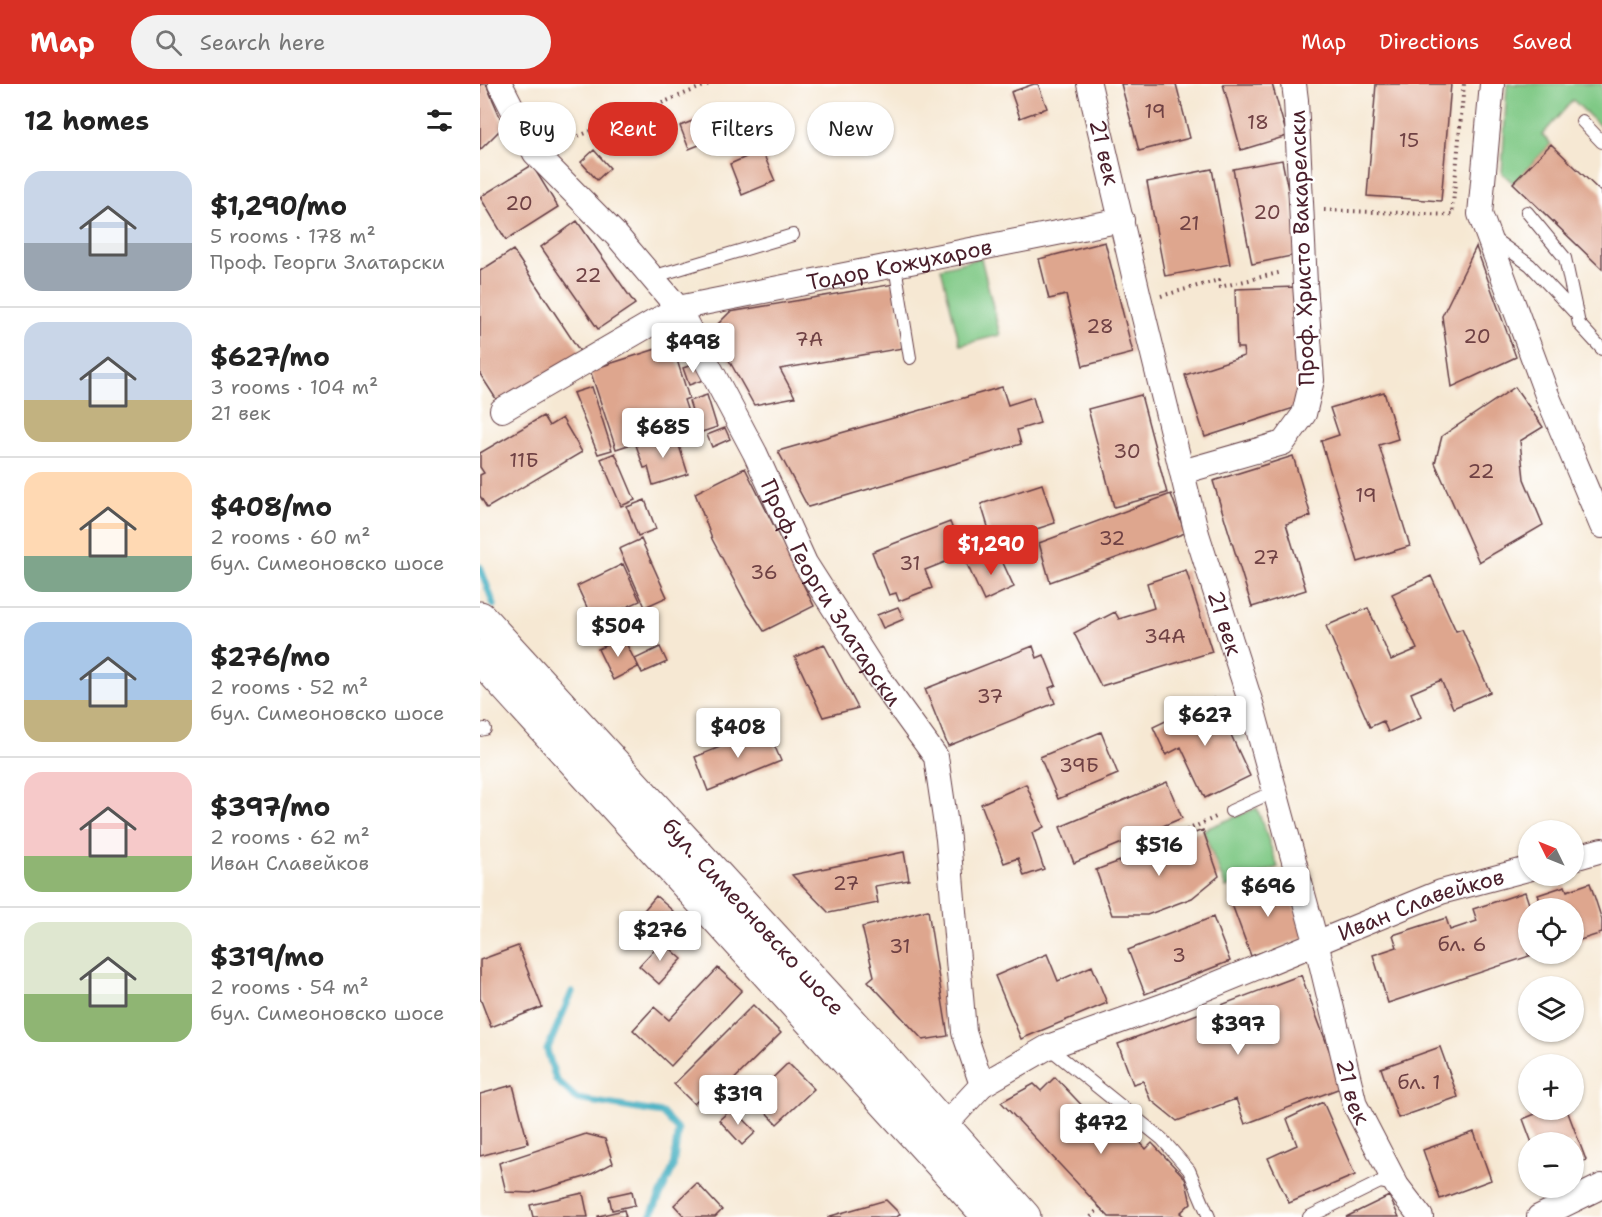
<!DOCTYPE html>
<meta charset="utf-8">
<style>
body{margin:0;font-family:"Shantell Sans",sans-serif;background:#f2f2f2;color:#222;height:100vh;display:flex;flex-direction:column;font-size:22px;white-space:nowrap}
*{box-sizing:border-box;margin:0}
p{font-size:20px;color:#767676}
.icon{flex:none;width:33px;height:33px;fill:none;stroke:currentColor;stroke-width:2;stroke-linecap:round;stroke-linejoin:round}
.map{position:relative;flex:1;overflow:hidden}
.sheet{display:flex;flex-direction:column;background:#fff;width:480px}
.sheet>*{flex:none}
.banner{position:absolute;left:18px;top:18px;width:570px;height:54px;display:flex;gap:12px}
.needle{width:39px;rotate:313deg}
.buttons{position:absolute;left:1038px;top:736px;display:grid;gap:12px}
.buttons a{display:grid;place-items:center;width:66px;height:66px;border-radius:50%;background:#fff;box-shadow:0 2px 4px #0004;font-size:30px}
.price{position:absolute;translate:-50% -51px;padding:0 14px;border-radius:6px;background:#fff;color:#222;font-size:20px;line-height:39px;filter:drop-shadow(0 2px 3px #0008)}
.price::after{content:'';position:absolute;left:50%;top:36px;width:18px;height:14px;margin-left:-9px;background:inherit;clip-path:polygon(0 0,100% 0,50% 100%)}
.price.current{background:#d93025;color:#fff}
ul{padding:0;list-style:none}
li{display:flex;align-items:center;gap:18px;height:150px;padding:0 24px}
li+li{border-top:2px solid #e0e0e0}
li span{display:grid;place-items:center;flex:none;width:168px;height:120px;border-radius:18px;color:#555}
li>.icon{margin-inline-start:auto}
span .icon{width:72px;height:72px;fill:#fffc;stroke-width:1}
li b{font-size:26px}
h2{display:flex;justify-content:space-between;align-items:center;height:72px;padding:0 24px;font-size:26px}
.pill{padding:0 21px;border-radius:27px;background:#fff;box-shadow:0 2px 4px #0004;font-size:21px;line-height:54px}
.pill.current{background:#d93025;color:#fff}
header{display:flex;align-items:center;gap:36px;box-sizing:border-box;height:84px;padding:0 30px;background:#d93025;color:#fff}
header strong{font-size:28px}
nav{display:flex;gap:33px;margin-inline-start:auto;font-size:21px}
.search{width:420px;height:54px;background:#f2f2f2;display:flex;align-items:center;gap:15px;box-sizing:border-box;padding:0 21px;border-radius:33px;color:#767676;font-size:22px}
main{display:flex;flex:1;min-height:0}
.map>svg:first-child{display:block}
.green{fill:#80c986;stroke:#657458;stroke-width:1.5}
.lines{fill:none;stroke-linecap:round;stroke-linejoin:round}
.stream{stroke:#41adc0;stroke-width:7}
.building{fill:#dea68e}
.lane-casing{stroke:#643d44;stroke-width:14}
.street-casing{stroke:#643d44;stroke-width:26}
.secondary-casing{stroke:#643d44;stroke-width:35}
.path{stroke:#643d44;stroke-width:4;stroke-dasharray:1.5 4.5;stroke-linecap:butt}
.lane{stroke:#fff;stroke-width:12}
.street{stroke:#fff;stroke-width:24}
.secondary{stroke:#fff;stroke-width:33}
.labels{text-anchor:middle;dominant-baseline:central;stroke-width:5;stroke-linejoin:round;paint-order:stroke}
.number-label{font-size:20px;fill:#6f4144}
.street-label{font-size:22px;fill:#4a1f2b;stroke:#fff}
</style>
<header>
<strong>Map</strong>
<div class="search"><svg class="icon" aria-label="search" viewBox="0 0 24 24"><circle cx="10" cy="10" r="6"/><path d="M15 15l6 6"/></svg>Search here</div>
<nav><a>Map</a><a>Directions</a><a>Saved</a></nav>
</header>
<main>
<section class="sheet">
<h2>12 homes<svg class="icon" aria-label="filters" viewBox="0 0 24 24"><path d="M4 7h16M4 17h16"/><circle cx="9" cy="7" r="2"/><circle cx="15" cy="17" r="2"/></svg></h2>
<ul>
<li><span style="background:linear-gradient(#c9d6e8 60%,#9aa5b1 0)"><svg class="icon" aria-label="home" viewBox="0 0 24 24"><path d="M3 11l9-7 9 7M6 9v11h12V9"/></svg></span><div><b>$1,290/mo</b><p>5 rooms · 178 m²</p><p>Проф. Георги Златарски</p></div></li>
<li><span style="background:linear-gradient(#c9d6e8 65%,#c2b280 0)"><svg class="icon" aria-label="home" viewBox="0 0 24 24"><path d="M3 11l9-7 9 7M6 9v11h12V9"/></svg></span><div><b>$627/mo</b><p>3 rooms · 104 m²</p><p>21 век</p></div></li>
<li><span style="background:linear-gradient(#ffd9b3 70%,#7fa58c 0)"><svg class="icon" aria-label="home" viewBox="0 0 24 24"><path d="M3 11l9-7 9 7M6 9v11h12V9"/></svg></span><div><b>$408/mo</b><p>2 rooms · 60 m²</p><p>бул. Симеоновско шосе</p></div></li>
<li><span style="background:linear-gradient(#a9c7e8 65%,#c2b280 0)"><svg class="icon" aria-label="home" viewBox="0 0 24 24"><path d="M3 11l9-7 9 7M6 9v11h12V9"/></svg></span><div><b>$276/mo</b><p>2 rooms · 52 m²</p><p>бул. Симеоновско шосе</p></div></li>
<li><span style="background:linear-gradient(#f6c9c9 70%,#8fb573 0)"><svg class="icon" aria-label="home" viewBox="0 0 24 24"><path d="M3 11l9-7 9 7M6 9v11h12V9"/></svg></span><div><b>$397/mo</b><p>2 rooms · 62 m²</p><p>Иван Славейков</p></div></li>
<li><span style="background:linear-gradient(#dfe7d0 60%,#8fb573 0)"><svg class="icon" aria-label="home" viewBox="0 0 24 24"><path d="M3 11l9-7 9 7M6 9v11h12V9"/></svg></span><div><b>$319/mo</b><p>2 rooms · 54 m²</p><p>бул. Симеоновско шосе</p></div></li>
</ul>
</section>
<div class="map">
<svg width="1122" height="1133" viewBox="0 0 1122 1133">
<rect width="100%" height="100%" fill="#fff"/>
<filter id="ink" filterUnits="userSpaceOnUse"><feTurbulence type="fractalNoise" baseFrequency=".0167" numOctaves="2"/><feDisplacementMap in="SourceGraphic" scale="12" xChannelSelector="R" yChannelSelector="G"/><feConvolveMatrix kernelMatrix="1 2 1 2 8 2 1 2 1" color-interpolation-filters="sRGB"/></filter>
<filter id="wash" filterUnits="userSpaceOnUse"><feTurbulence type="fractalNoise" baseFrequency=".008" numOctaves="4" result="noise"/><feDisplacementMap in="SourceGraphic" scale="24" xChannelSelector="R" yChannelSelector="G"/><feGaussianBlur stdDeviation="1.35" result="paint"/><feColorMatrix in="noise" values="0 0 0 0 0 0 0 0 0 0 0 0 0 0 0 0 0 1.4 0 .05"/><feComposite in="paint" operator="in"/></filter>
<g filter="url(#wash)">
<rect width="100%" height="100%" fill="#f6e8d3"/>
<path class="green" d="M1027,0H1122V44L1093,16L1062,51L1071,60L1033,99L1022,89Z
M501,174L520,251L480,261L461,184Z
M777,724L798,783L746,804L723,746Z"/>
<g class="lines">
<path class="stream" d="M0,483L14,521
M92,908L67,966L76,996L97,1015L182,1029L198,1046L193,1084L170,1133"/>
</g>
<g id="blocks">
<path class="building" d="M0,0H6L24,42L0,66Z
M554,0H558L567,24L540,34L531,8Z
M641,0H696L710,54L659,67Z
M743,0H792L807,52L761,66Z
M896,0H971L961,117L887,112Z
M230,30L239,53L209,65L200,42Z
M278,57L295,97L262,111L250,80L266,73L263,64Z
M1071,60L1122,109V185L1033,99Z
M114,66L130,84L117,96L101,78Z
M802,76L821,170L772,180L753,85Z
M52,81L78,123L26,156L0,113Z
M732,85L750,180L685,192L667,98Z
M97,137L155,220L118,245L61,163Z
M625,158L653,269L603,282L586,211L569,215L559,175Z
M996,163L1036,273L972,303L962,232Z
M33,166L103,272L20,321L0,290V187Z
M414,200L423,264L300,285L315,313L274,321L232,246L250,228Z
M818,203L820,322L725,353L705,291L764,272L763,264H757L755,205Z
M192,260L209,314L204,316L212,340L136,365L110,286Z
M218,279L223,296L209,301L203,284Z
M112,303L132,366L118,370L93,309Z
M522,303L528,321L553,313L560,339L537,346L541,360L328,423L298,367Z
M1035,303L1063,343L1040,357L1044,395L1063,441L999,478L955,379L962,352Z
M904,308L918,355L899,361L930,462L878,478L841,357L859,351L850,324Z
M227,311L237,343L219,349L209,317Z
M661,311L687,409L634,423L608,325Z
M63,332L69,342L82,334L102,368L7,424L0,412V391L4,389L0,383V369Z
M245,344L250,355L232,363L227,351Z
M195,349L208,390L173,401L168,383L164,384L156,361Z
M135,369L155,416L141,422L121,375Z
M813,372L831,432L806,440L826,506L772,523L733,397Z
M265,384L334,522L284,547L267,521L232,455L215,409Z
M562,400L575,439L513,459L501,420Z
M691,410L705,449L570,498L559,459Z
M165,416L176,445L158,452L147,423Z
M470,438L483,471L445,486L452,504L419,517L416,509L409,511L392,468Z
M161,455L187,513L165,523L139,465Z
M517,466L534,503L504,517L487,480Z
M143,480L160,517L114,538L97,502Z
M706,486L732,568L621,602L594,549L635,528L639,535L674,524L667,499Z
M951,492L976,547L982,545L1010,608L973,624L961,596L931,609L941,633L908,648L903,637L890,643L846,542L888,524L911,576L937,565L912,510Z
M418,523L424,535L403,544L397,531Z
M143,553L158,583L133,596L118,565Z
M344,560L378,624L343,633L315,573Z
M553,562L557,574L564,571L576,601L569,604L575,619L468,662L445,605Z
M180,563L187,578L162,589L155,575Z
M734,614L770,692L725,714L701,663L686,671L673,643Z
M287,644L301,677L228,707L215,673Z
M621,648L638,690L578,715L560,673Z
M687,698L702,734L594,779L580,743Z
M546,700L564,743L552,749L564,785L544,792L538,774L524,779L501,720Z
M723,746L739,792L712,814L667,831H632L616,786Z
M424,768L429,796L395,802L398,819L349,829L312,791Z
M804,795L825,853L771,872L750,815Z
M1110,799L1122,836V849L1094,858V825H1048V870H1055L908,919L893,871L917,863L913,851L966,834L970,846L997,837L993,825L1045,808L1049,820L1060,816L1058,811L1085,802L1087,807Z
M176,812L193,827L177,846L160,831Z
M448,826L468,952L443,956L388,897L394,892L382,843Z
M733,833L750,877L665,910L648,866Z
M182,857L202,875L179,900L159,882Z
M38,862L62,923L11,943L0,914V876Z
M567,870L578,897L612,882L627,919L541,955L515,892Z
M238,884L262,906L191,982L153,946L174,923L189,936Z
M821,891L863,1003L765,1040L756,1015L697,1037L670,1015L663,997L653,1000L638,960Z
M273,921L301,949L226,1023L219,1015L214,1020L194,1000Z
M960,963L978,1013L918,1034L901,984Z
M308,979L334,1005L297,1040L272,1014Z
M575,993L610,1030L619,1022L645,1049L648,1045L666,1065L672,1059L705,1094L711,1119L700,1129L705,1133H629L521,1018L554,1000L561,1007Z
M33,1001L48,1059L0,1072V1010Z
M843,1018L875,1091L809,1119L788,1074L817,1061L807,1035Z
M253,1024L276,1048L262,1061L239,1036Z
M1065,1026H1087L1106,1076L1094,1081V1059H1052L1043,1035Z
M994,1048L1011,1096L960,1115L943,1066Z
M106,1050L125,1055L133,1079L108,1092L51,1109L26,1108L19,1079Z
M217,1099L242,1126L235,1133H205L194,1121Z
M152,1107L155,1121L132,1126L129,1112Z
M103,1109L108,1133H53L50,1121Z
M909,1112L919,1133H866Z
M406,1116L420,1130L417,1133H347Z
M144,1126L146,1133H118V1132Z"/>
</g>
</g>
<g filter="url(#ink)">
<use href="#blocks" fill-opacity="0" stroke="#643d44" stroke-width="1.5"/>
<g class="lines">
<defs>
<path id="lane" d="M1102,37L1122,58
M1047,128L1085,174L1099,240L1122,265
M1014,155L1050,181L1096,230
M415,182L430,274
M172,193L313,151
M0,646L5,645
M751,727L795,707
M568,963L682,1055L709,1086L729,1133
M829,1133L900,1098L917,1102"/>
<g id="street">
<path id="s1" d="M20,0L55,69L137,152L198,224L275,369L325,479L398,593L456,673L468,755L484,948L502,1001"/>
<path id="s2" d="M609,0L659,213L717,450L772,623L836,858L875,1021L917,1102L941,1133"/>
<path d="M1012,0L1000,130L1067,311L1122,442"/>
<path id="s3" d="M22,326L198,224L642,136"/>
<path d="M702,388L803,359L824,330L832,296L825,200L816,16L814,0"/>
<path d="M1094,774L1122,766"/>
<path id="s4" d="M453,1054L502,1001L568,963L685,921L961,808L1048,785"/>
<path d="M1059,1133L1122,1102"/>
</g>
<g id="secondary">
<path id="s5" d="M0,534L386,955L544,1133"/>
<path d="M0,573L510,1133"/>
</g>
</defs>
<use href="#lane" class="lane-casing"/>
<use href="#street" class="street-casing"/>
<use href="#secondary" class="secondary-casing"/>
<path class="path" d="M76,61L229,0
M844,126L972,131L984,0
M681,212L739,196L740,203L802,188
M652,771L736,733
M611,1133L620,1123"/>
<use href="#lane" class="lane"/>
<use href="#street" class="street"/>
<use href="#secondary" class="secondary"/>
</g>
</g>
<g class="labels">
<g class="number-label">
<text x="675" y="27">19</text>
<text x="778" y="38">18</text>
<text x="929" y="56">15</text>
<text x="39" y="119">20</text>
<text x="787" y="128">20</text>
<text x="709" y="139">21</text>
<text x="108" y="191">22</text>
<text x="620" y="242">28</text>
<text x="997" y="252">20</text>
<text x="329" y="255">7А</text>
<text x="647" y="367">30</text>
<text x="44" y="376">11Б</text>
<text x="1001" y="387">22</text>
<text x="886" y="411">19</text>
<text x="632" y="454">32</text>
<text x="786" y="473">27</text>
<text x="430" y="479">31</text>
<text x="284" y="488">36</text>
<text x="685" y="552">34А</text>
<text x="510" y="612">37</text>
<text x="599" y="681">39Б</text>
<text x="366" y="799">27</text>
<text x="982" y="860">бл. 6</text>
<text x="420" y="862">31</text>
<text x="699" y="871">3</text>
<text x="939" y="998">бл. 1</text>
</g>
<g class="street-label">
<text stroke="none"><textPath href="#s2" startOffset="70">21 век</textPath></text>
<text transform="translate(822 164) rotate(-92)">Проф. Христо Вакарелски</text>
<text stroke="none"><textPath href="#s3" startOffset="429">Тодор Кожухаров</textPath></text>
<text stroke="none"><textPath href="#s1" startOffset="612">Проф. Георги Златарски</textPath></text>
<text stroke="none"><textPath href="#s2" startOffset="556">21 век</textPath></text>
<text stroke="none"><textPath href="#s4" startOffset="548">Иван Славейков</textPath></text>
<text stroke="none"><textPath href="#s5" startOffset="405">бул. Симеоновско шосе</textPath></text>
<text stroke="none"><textPath href="#s2" startOffset="1042">21 век</textPath></text>
</g>
</g>
</svg>
<div class="buttons">
<a><svg class="needle" viewBox="-14 -14 28 28"><path d="M0-13l5 13h-10z" fill="#e53935"/><path d="M0 13l5-13h-10z" fill="#767676"/></svg></a>
<a><svg class="icon" aria-label="locate" viewBox="0 0 24 24"><circle cx="12" cy="12" r="6"/><path d="M12 2v4M12 18v4M2 12h4M18 12h4"/></svg></a>
<a><svg class="icon" aria-label="layers" viewBox="0 0 24 24"><path d="M12 4l9 5-9 5-9-5zM3 14l9 5 9-5"/></svg></a>
<a>+</a>
<a>−</a>
</div>
<b class="price" style="left:213px;top:290px">$498</b>
<b class="price" style="left:183px;top:375px">$685</b>
<b class="price current" style="left:511px;top:492px">$1,290</b>
<b class="price" style="left:138px;top:574px">$504</b>
<b class="price" style="left:725px;top:663px">$627</b>
<b class="price" style="left:258px;top:675px">$408</b>
<b class="price" style="left:679px;top:793px">$516</b>
<b class="price" style="left:788px;top:834px">$696</b>
<b class="price" style="left:180px;top:878px">$276</b>
<b class="price" style="left:758px;top:972px">$397</b>
<b class="price" style="left:258px;top:1042px">$319</b>
<b class="price" style="left:621px;top:1071px">$472</b>
<div class="banner">
<a class="pill">Buy</a>
<a class="pill current">Rent</a>
<a class="pill">Filters</a>
<a class="pill">New</a>
</div>
</div>
</main>
